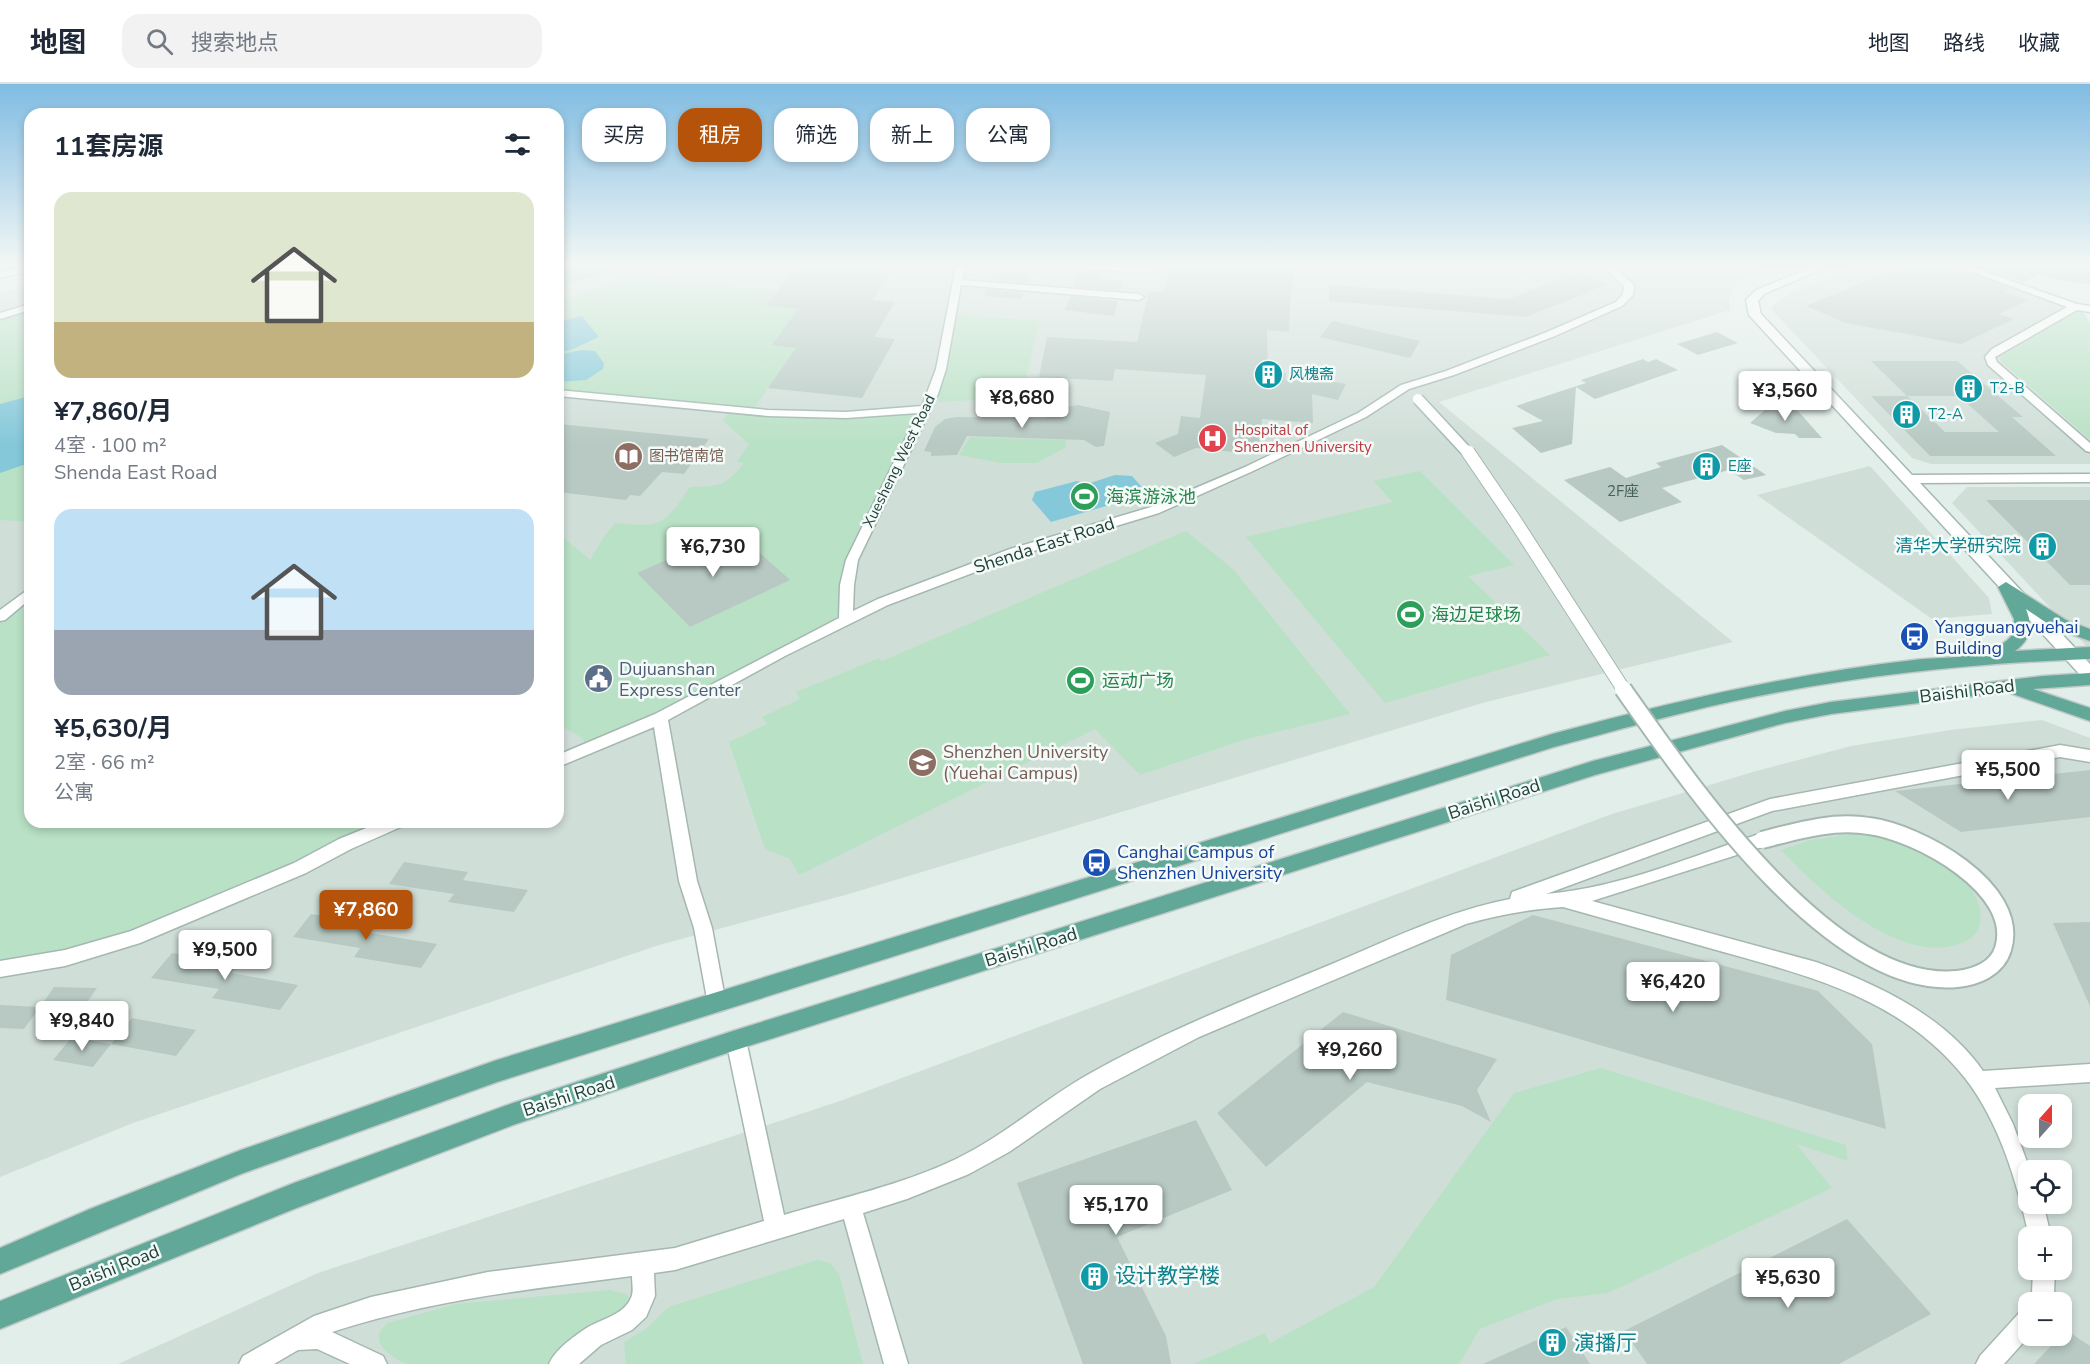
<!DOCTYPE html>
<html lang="zh">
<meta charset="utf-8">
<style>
body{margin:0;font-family:"Nunito Sans","Noto Sans SC",sans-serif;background:#f2f2f3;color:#1f2937;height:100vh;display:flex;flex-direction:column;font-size:22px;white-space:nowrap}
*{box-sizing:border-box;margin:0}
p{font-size:20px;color:#747a83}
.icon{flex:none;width:33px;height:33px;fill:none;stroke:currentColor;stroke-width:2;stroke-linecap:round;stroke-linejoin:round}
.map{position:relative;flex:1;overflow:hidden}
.side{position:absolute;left:24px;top:24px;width:540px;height:720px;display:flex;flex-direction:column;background:#fff;border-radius:18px;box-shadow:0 3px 9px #0003}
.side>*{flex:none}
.banner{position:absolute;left:582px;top:24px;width:570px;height:54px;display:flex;gap:12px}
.needle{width:39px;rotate:21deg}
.controls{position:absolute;left:2018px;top:1010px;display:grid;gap:12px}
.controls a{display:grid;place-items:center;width:54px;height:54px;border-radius:12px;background:#fff;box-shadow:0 3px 9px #0003;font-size:30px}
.price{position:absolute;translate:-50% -51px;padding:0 14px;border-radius:6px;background:#fff;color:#222;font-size:20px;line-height:39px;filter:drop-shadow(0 2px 3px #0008)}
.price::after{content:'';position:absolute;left:50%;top:36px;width:18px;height:14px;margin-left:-9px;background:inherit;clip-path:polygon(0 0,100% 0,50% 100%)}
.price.active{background:#b45309;color:#fff}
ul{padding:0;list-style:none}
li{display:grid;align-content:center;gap:12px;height:318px;padding:0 30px}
li span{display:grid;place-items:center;height:186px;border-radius:18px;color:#555}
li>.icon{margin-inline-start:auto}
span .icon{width:108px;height:108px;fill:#fffc;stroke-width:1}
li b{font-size:26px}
h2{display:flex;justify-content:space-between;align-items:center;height:72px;padding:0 30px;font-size:26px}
.chip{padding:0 21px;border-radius:18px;background:#fff;box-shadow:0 3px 9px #0003;font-size:21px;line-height:54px}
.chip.active{background:#b45309;color:#fff}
header{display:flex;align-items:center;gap:36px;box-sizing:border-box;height:84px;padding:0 30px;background:#fff;border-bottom:2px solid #e0e1e3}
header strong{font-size:28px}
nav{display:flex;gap:33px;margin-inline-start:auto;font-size:21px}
.search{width:420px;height:54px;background:#f2f2f3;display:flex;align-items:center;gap:15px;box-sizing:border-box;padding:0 21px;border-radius:18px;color:#747a83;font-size:22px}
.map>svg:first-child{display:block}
.built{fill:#d0ded8;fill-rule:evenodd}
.green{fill:#b9e1c5;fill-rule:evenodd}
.water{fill:#84c8d9}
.building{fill:#b7c9c2;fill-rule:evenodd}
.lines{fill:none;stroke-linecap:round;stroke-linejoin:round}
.minor-casing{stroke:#a4b7b1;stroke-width:3}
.tertiary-casing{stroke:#a4b7b1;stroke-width:3}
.secondary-casing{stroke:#9fbbb2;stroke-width:3}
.primary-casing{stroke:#c1cac8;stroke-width:3}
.minor{fill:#fff;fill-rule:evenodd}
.tertiary{fill:#fff;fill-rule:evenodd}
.secondary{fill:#fff;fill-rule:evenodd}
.primary{fill:#62a899;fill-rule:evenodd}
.minor-bridge-far2-casing{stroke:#a4b7b1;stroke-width:13;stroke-linecap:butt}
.minor-bridge-far1-casing{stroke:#a4b7b1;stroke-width:15;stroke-linecap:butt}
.minor-bridge-casing{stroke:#a4b7b1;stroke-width:20;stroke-linecap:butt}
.minor-bridge-far2{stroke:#fff;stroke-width:10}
.minor-bridge-far1{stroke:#fff;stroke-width:13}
.minor-bridge{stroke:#fff;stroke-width:16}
.labels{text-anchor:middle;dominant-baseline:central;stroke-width:5;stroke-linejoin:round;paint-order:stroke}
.far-culture-label{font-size:15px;fill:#0d838f;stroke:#f3faf7;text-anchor:start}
.far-health-label{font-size:15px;fill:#be3a42;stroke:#f3faf7;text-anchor:start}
.far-education-label{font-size:15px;fill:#785e54;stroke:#f3faf7;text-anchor:start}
.far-street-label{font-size:15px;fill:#204139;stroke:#f3faf7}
.number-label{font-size:15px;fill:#46635b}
.leisure-label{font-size:18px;fill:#27864d;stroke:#f3faf7;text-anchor:start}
.street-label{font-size:18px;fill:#204139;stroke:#f3faf7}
.culture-label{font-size:18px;fill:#0d838f;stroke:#f3faf7;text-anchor:end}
.transit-label{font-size:18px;fill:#164399;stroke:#f3faf7;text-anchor:start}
.service-label{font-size:18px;fill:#4e5e75;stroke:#f3faf7;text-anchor:start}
.education-label{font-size:18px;fill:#785e54;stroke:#f3faf7;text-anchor:start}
.near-culture-label{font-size:21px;fill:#0d838f;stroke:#f3faf7;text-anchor:start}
</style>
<header>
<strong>地图</strong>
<div class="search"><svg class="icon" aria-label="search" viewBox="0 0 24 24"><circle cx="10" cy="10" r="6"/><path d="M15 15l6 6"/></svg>搜索地点</div>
<nav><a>地图</a><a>路线</a><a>收藏</a></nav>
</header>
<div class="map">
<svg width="2090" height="1280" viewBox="0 0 2090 1280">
<rect width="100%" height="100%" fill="#e2eee9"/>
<path class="built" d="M558,182H1780L1736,199L1729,212L1730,226L1439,318L1733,558L1486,618L849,810L659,861L133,1039L0,1093V209L30,201V738H558Z
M1858,182H1952L2078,227L2000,271L2004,280L2090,356V380H1931L1912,374L1771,225L1776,218L1791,209Z
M1870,382L1989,514L1992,530L1932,535L1757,411Z
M1967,403H2090V566L1952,419Z
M2042,636L2090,654V1280H118L318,1189L840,1017L1612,730L1753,688L1851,662L1950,646ZM2028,1020H2061V1053H2028ZM2028,1086H2061V1119H2028ZM2028,1152H2061V1185H2028ZM2028,1218H2061V1251H2028Z"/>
<path class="green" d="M634,196L777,207L766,222L798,225L773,261L796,264L752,327L816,331L927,325L852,476L846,536L590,664L581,653L558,641V449L590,476L603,454L615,439C661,444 665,441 690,403C721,402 724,403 744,379L737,378L749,360L723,337L730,326L558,309V216ZM638,489L789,496L690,543Z
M30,223V438L0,436V232Z
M2078,227L2083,228L2090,239V356L2004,280L1998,273Z
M957,231L1040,237L1021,314L934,318L946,284Z
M970,353L1066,356V363L1037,379H1001L959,371Z
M1420,387L1514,481L1468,492L1550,571L1385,619L1246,453L1393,418L1373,397Z
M1186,447L1233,485L1350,630L1243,656L1140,691L1095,645L799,791L790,775L765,765L729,658L767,640L762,633L800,615L796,608L879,574L882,577Z
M30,508V738H391L134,854L0,885V533Z
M1853,750C1864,750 1874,751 1885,753C1918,761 1988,796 1980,838C1979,850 1969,857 1959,860C1898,881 1819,806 1781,766L1810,756Z
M1601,984L1846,1061L1848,1077L1796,1060L1832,1104L1608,1209L1557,1215L1480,1245L1459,1280H1193L1265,1249L1270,1259L1374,1203L1514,1009Z
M817,1176L830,1179L839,1190L863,1280H626L624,1258L647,1244L664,1227L672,1222Z
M609,1206L626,1210L630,1214L629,1220L623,1228L549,1280H406C390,1272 365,1257 388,1239L456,1220Z"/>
<path class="water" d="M582,232L599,253L571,266L558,268V252L562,237Z
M581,266L595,267L604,279L603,285L586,296L558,298V271Z
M30,312V381H23L0,389V320Z
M1115,391L1132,392L1148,410L1051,438L1032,416L1035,408L1077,397L1087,400Z"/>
<path class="building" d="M558,182H616L617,187L558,202Z
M797,182H894L872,216L895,218L874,253L895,255L862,314L768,304L796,264L772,261L798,225L766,222Z
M1012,182L1034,183L1028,199L991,196L995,187L1009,189Z
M1171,182H1283L1295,184L1290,218L1289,248L1267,246L1268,285L1286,289L1285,297L1291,290L1346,300L1338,316L1312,310L1313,339L1262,335L1258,366L1250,365L1245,369L1196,364L1174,373L1155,359L1178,350L1181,332L1200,334L1206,291L1115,285L1113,297L1039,293L1047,253L1137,258L1149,207L1163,208Z
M1903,182H1955L2010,204L2003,207L2028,216L1999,230L2014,235L1961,260L1846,239L1806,222Z
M1975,182H2090V201L2057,196L2041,190L2023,198Z
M1079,186L1101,188L1098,195L1124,197L1121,206L1073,203Z
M1580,188L1607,201L1526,233L1329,217V201L1508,215Z
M986,205L1024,209L1021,215L983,212Z
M1070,212L1118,217L1114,232L1065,226Z
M1332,237L1420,257L1410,274L1320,253Z
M1717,248L1738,259L1698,271L1677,260Z
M1643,275L1648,278L1656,275L1678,286L1595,315L1576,303L1572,360L1541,369L1512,344L1543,337L1516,322L1586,299L1581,296Z
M1871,277H1957L2023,333H2012L2056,372H1930L1871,312H1907ZM1907,312H1959L1999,348H1945Z
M1774,318L1798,327L1822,354H1799L1795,350L1776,349L1750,339Z
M1078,321L1110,328L1104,362L1096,363L1084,356L967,352L957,371L931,372V368L924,367L935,343L945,335L957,333L1045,334L1056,325Z
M558,340L579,342L709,355L684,390L662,388L640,412L630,411L626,416L558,408Z
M1722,361L1766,391L1744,396L1729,386L1662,404L1682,418L1620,438L1564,396L1610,383L1626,394L1661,383L1656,379Z
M1986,416H2090V501H2070Z
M734,446L790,496L690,543L637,489Z
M2090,686V733L1961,748L1895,707Z
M404,778L468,788L463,796L528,806L514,828L448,818L454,810L389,800Z
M311,830L376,840L370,849L437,860L421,884L354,873L360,864L293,853Z
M1533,831L1818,907L1872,960L1886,1045L1446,916L1451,871Z
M2090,838V922L2053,839Z
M172,869L238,880L231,889L298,901L280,926L212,914L219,905L151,894Z
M54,903L97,904L84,923H40Z
M0,921L40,923L24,945L0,944Z
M1343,928L1497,975L1477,1006L1491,1038L1462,1022L1367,998L1266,1083L1217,1029Z
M132,934L196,946L176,972L111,960Z
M72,953L111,960L93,983L53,976Z
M1196,1036L1232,1106L1117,1153L1166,1252L1171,1280H1083L1017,1099Z
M1847,1135L1931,1230L1839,1280H1647L1624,1247Z
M1566,1243L1590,1280H1483Z
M2066,1246L2090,1262V1280H2034Z"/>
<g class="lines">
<defs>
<path id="minor" d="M956,182H965L962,196L1139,210L1144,213L1139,216L961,201L946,285L938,310L858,476L854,501L853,527L878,515L1010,465L1151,423L1245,383L1358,329L1401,301L1446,287L1547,248L1616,218L1623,210L1624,202L1603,182H1612L1634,201L1633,211L1622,222L1555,252L1454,291L1409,305L1366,333L1253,387L1159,429L1020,471L888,521L785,572L668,636L697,797L712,844L726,920L724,926L717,928L710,926L708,920L694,844L679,797L654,643L558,683V671L655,630L839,534L840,501L846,476L918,329L846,334L768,332L558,312V306L768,326L846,328L922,322L936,285Z
M1082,182C1098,181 1143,178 1155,186L1150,189L1087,185Z
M1957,182H1969L2077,220L2090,222V228L2077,226L1995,273L1997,278L2090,359V368L2086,367L1988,281L1985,273L1992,265L2067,223Z
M30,220V226L0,235V229Z
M30,504V515L5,536L0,537V526Z
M2060,661L2090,666V678L2060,673L1772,727L1546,810C1620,804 1692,772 1762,749L1768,751L1770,756L1768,761L1592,817L1816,878C1877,900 1945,932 1983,987L2090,980V998L1995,1004L2013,1040L2030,1086H2028V1119H2043L2051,1152H2029C2017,1099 2000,1039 1965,994C1902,915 1813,893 1720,867C1668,852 1615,838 1563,823C1530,825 1498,831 1466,840L1199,953L1100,1005L1009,1068L969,1090L907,1115L863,1129L908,1280H884L844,1135L675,1186L654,1189L655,1212L646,1233L632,1246L601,1261L579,1280H549C555,1266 573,1253 585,1245C600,1235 623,1232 631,1214C634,1208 632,1199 632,1192C530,1205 430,1216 332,1248L383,1272L387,1280H350L317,1265L298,1266L274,1280H239L243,1272L314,1232L371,1213L488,1188L675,1164L764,1137L726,956L729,950L736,947L743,950L746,956L784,1131C841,1114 902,1101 956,1075C1004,1052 1043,1016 1089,990C1167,946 1250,914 1332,880C1391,855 1448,827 1510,815L1512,808L1770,715Z
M381,738H405L403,742L351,765L306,789L140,859L65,882L0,893V877L65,866L131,847L294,779L339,755Z
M2033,1185H2055L2054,1210L2051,1218H2029L2032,1210Z
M2028,1225L2030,1251L2004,1280H1976L1980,1272L2020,1228Z"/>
<path id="tertiary" d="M1814,182H1828L1764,210L1758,217L1761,230L1912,391L2090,390V398L1920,399L2090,580V597L2084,595L1749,231L1746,216L1756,206Z"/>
<path id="secondary" d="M30,182V187L0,194V188Z"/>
<path id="primary" d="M0,182H10L0,186Z
M2006,498L2066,536L2090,545V557L2054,544L2026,525C2033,542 2031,555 2015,567L2090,563V575C1970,579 1852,592 1734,617C1674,630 1614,647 1554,663L497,998L241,1090L0,1190V1164L90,1125L241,1066L497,976L1552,650C1672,618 1791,590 1914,576C1945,572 1992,577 2013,550L2014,535L1998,503Z
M2090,589V601L2033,605L2090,624V637L2007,608L1831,630L1785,639L1595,691L736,966L513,1041L294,1125L0,1245V1217L294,1099L513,1019L736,946L1593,677L1785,627L1831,618L2043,592Z"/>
</defs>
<use href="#minor" class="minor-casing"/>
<use href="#tertiary" class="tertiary-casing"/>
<use href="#secondary" class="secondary-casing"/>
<use href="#primary" class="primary-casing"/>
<use href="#minor" class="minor"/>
<use href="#tertiary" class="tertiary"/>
<use href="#secondary" class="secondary"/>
<use href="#primary" class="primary"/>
<defs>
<path id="minor-bridge-far2" d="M1418,315L1469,370"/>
<path id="minor-bridge-far1" d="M1468,368L1515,437L1624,606"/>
<path id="minor-bridge" d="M1623,605C1687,696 1830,907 1957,895C1976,893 1997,885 2003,865C2022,804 1917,748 1869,742C1833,736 1797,747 1762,756"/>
</defs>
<use href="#minor-bridge-far2" class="minor-bridge-far2-casing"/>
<use href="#minor-bridge-far1" class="minor-bridge-far1-casing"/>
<use href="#minor-bridge" class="minor-bridge-casing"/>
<use href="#minor-bridge-far2" class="minor-bridge-far2"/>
<use href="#minor-bridge-far1" class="minor-bridge-far1"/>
<use href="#minor-bridge" class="minor-bridge"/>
</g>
<linearGradient id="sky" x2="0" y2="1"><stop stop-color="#80bce2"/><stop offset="0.5" stop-color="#f2f7f5"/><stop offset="1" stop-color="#f2f7f5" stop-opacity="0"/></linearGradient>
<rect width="2090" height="361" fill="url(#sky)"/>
<defs>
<symbol id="building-disc" viewBox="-11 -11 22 22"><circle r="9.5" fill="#0f9aa8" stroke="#f3faf7"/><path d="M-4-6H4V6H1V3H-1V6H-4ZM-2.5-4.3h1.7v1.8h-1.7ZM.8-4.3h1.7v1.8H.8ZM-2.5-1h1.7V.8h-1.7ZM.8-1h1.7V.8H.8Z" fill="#fff"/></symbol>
<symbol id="hospital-disc" viewBox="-11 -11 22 22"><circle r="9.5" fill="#e0444e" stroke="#f3faf7"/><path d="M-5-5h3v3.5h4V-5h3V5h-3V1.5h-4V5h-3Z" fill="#fff"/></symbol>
<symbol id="library-disc" viewBox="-11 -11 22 22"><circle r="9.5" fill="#8d6e63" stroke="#f3faf7"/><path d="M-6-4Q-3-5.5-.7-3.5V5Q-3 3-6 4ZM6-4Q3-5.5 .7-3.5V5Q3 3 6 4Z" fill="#fff"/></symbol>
<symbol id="stadium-disc" viewBox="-11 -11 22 22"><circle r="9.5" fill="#2e9e5b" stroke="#f3faf7"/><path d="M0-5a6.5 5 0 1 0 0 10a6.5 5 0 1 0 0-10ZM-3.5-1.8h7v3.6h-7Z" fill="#fff"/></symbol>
<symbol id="bus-disc" viewBox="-11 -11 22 22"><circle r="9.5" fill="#1a4fb4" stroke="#f3faf7"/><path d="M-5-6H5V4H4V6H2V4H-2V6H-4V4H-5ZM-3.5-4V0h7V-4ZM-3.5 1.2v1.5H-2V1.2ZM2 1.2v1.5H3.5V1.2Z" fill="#fff"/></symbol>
<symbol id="civic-disc" viewBox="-11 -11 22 22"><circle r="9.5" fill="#5c6f8a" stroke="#f3faf7"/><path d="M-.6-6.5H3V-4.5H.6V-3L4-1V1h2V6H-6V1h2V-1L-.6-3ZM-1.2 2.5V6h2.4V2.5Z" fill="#fff"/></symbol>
<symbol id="university-disc" viewBox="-11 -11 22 22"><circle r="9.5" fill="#8d6e63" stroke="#f3faf7"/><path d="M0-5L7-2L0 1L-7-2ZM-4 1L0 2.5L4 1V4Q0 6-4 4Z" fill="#fff"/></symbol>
</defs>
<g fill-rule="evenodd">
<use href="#building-disc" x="1252" y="274" width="33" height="33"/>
<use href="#building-disc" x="1952" y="288" width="33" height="33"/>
<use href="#building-disc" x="1890" y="314" width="33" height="33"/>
<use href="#hospital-disc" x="1196" y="338" width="33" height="33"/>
<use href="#library-disc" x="612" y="356" width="33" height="33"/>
<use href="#building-disc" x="1690" y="366" width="33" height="33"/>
<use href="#stadium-disc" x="1068" y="396" width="33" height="33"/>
<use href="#building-disc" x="2026" y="446" width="33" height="33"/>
<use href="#stadium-disc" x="1394" y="514" width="33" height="33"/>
<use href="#bus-disc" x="1898" y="536" width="33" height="33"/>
<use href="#civic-disc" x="582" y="578" width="33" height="33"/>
<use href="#stadium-disc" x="1064" y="580" width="33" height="33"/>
<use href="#university-disc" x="906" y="662" width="33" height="33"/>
<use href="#bus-disc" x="1080" y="762" width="33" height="33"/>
<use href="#building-disc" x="1078" y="1176" width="33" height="33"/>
<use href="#building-disc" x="1536" y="1242" width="33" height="33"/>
</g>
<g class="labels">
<g class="far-culture-label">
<text x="1289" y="290">风槐斋</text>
<text x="1990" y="304">T2-B</text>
<text x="1928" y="330">T2-A</text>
<text x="1728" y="382">E座</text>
</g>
<g class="far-health-label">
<text x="1234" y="346">Hospital of<tspan x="1234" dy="17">Shenzhen University</tspan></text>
</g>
<g class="far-education-label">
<text x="649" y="372">图书馆南馆</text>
</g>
<g class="far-street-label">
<text transform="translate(899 377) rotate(-64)">Xuesheng West Road</text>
</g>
<g class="number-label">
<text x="1623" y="407">2F座</text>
</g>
<g class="leisure-label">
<text x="1106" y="413">海滨游泳池</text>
<text x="1431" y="531">海边足球场</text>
<text x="1102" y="597">运动广场</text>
</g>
<g class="street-label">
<text transform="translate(1044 461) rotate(-18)">Shenda East Road</text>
<text transform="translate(1967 607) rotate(-7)">Baishi Road</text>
<text transform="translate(1494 715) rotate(-18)">Baishi Road</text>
<text transform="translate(1031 863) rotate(-17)">Baishi Road</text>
<text transform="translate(569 1012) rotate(-18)">Baishi Road</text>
<text transform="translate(114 1184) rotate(-22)">Baishi Road</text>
</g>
<g class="culture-label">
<text x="2021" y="462">清华大学研究院</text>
</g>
<g class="transit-label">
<text x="1935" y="543">Yangguangyuehai<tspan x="1935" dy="21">Building</tspan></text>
<text x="1117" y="768">Canghai Campus of<tspan x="1117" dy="21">Shenzhen University</tspan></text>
</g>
<g class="service-label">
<text x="619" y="585">Dujuanshan<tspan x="619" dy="21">Express Center</tspan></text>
</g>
<g class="education-label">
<text x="943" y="668">Shenzhen University<tspan x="943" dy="21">(Yuehai Campus)</tspan></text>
</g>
<g class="near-culture-label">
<text x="1115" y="1192">设计教学楼</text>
<text x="1574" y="1259">演播厅</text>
</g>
</g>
</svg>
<div class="controls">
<a><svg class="needle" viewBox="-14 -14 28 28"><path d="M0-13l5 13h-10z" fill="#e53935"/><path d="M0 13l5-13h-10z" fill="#747a83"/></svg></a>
<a><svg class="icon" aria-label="locate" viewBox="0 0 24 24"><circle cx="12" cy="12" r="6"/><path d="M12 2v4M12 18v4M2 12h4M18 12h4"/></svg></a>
<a>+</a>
<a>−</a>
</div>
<b class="price" style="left:1785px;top:338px">¥3,560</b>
<b class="price" style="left:1022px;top:345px">¥8,680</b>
<b class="price" style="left:713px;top:494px">¥6,730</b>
<b class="price" style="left:2008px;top:717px">¥5,500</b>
<b class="price active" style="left:366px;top:857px">¥7,860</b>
<b class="price" style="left:225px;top:897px">¥9,500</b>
<b class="price" style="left:1673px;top:929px">¥6,420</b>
<b class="price" style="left:82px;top:968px">¥9,840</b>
<b class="price" style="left:1350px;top:997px">¥9,260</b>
<b class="price" style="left:1116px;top:1152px">¥5,170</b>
<b class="price" style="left:1788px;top:1225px">¥5,630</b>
<div class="banner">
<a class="chip">买房</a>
<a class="chip active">租房</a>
<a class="chip">筛选</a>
<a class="chip">新上</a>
<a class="chip">公寓</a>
</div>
<section class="side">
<h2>11套房源<svg class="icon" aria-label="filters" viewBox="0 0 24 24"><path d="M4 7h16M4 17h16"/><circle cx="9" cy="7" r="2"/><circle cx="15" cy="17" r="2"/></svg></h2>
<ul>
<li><span style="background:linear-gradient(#dfe7d0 70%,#c2b280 0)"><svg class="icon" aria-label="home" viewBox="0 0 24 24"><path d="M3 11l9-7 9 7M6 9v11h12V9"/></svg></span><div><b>¥7,860/月</b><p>4室 · 100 m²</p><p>Shenda East Road</p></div></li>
<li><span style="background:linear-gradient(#bfe0f5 65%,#9aa5b1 0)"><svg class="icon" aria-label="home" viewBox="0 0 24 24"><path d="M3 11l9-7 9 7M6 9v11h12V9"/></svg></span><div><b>¥5,630/月</b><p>2室 · 66 m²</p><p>公寓</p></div></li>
</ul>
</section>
</div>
